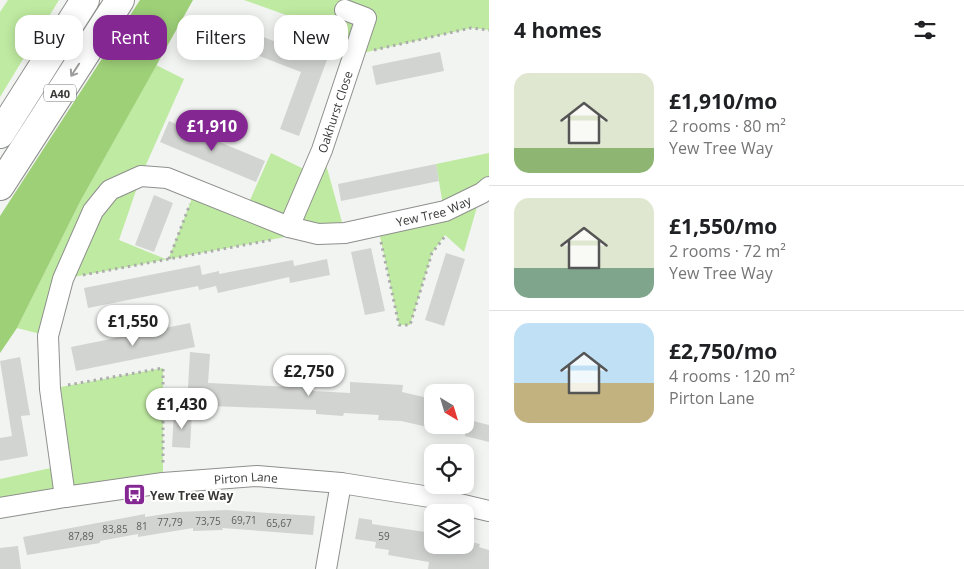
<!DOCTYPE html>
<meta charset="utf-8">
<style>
body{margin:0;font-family:"Open Sans",sans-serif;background:#f6f6f6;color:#202124;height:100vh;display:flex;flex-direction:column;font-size:19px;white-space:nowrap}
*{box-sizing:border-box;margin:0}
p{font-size:16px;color:#757577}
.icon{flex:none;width:28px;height:28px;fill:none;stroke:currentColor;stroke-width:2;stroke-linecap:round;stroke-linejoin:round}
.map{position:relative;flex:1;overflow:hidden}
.drawer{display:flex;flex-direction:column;background:#fff;width:475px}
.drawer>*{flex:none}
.top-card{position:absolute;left:15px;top:15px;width:399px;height:45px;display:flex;gap:10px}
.needle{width:32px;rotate:142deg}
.buttons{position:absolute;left:424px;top:384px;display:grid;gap:10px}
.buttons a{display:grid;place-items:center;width:50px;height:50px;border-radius:10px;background:#fff;box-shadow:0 2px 12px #0003;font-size:25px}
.price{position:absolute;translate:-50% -42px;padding:0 11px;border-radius:18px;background:#fff;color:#222;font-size:16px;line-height:32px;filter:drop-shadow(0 1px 2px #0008)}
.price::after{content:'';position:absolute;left:50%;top:30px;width:15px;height:11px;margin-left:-8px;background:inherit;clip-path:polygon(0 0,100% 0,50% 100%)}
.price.current{background:#842793;color:#fff}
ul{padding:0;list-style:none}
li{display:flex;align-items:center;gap:15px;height:125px;padding:0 25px}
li+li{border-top:1px solid #e0e0e0}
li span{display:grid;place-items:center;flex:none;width:140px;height:100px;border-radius:15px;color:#555}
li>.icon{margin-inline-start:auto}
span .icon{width:60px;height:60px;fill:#fffc;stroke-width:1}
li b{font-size:21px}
h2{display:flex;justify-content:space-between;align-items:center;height:60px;padding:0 25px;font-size:21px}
.tag{padding:0 18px;border-radius:15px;background:#fff;box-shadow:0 2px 12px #0003;font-size:18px;line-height:45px}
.tag.current{background:#842793;color:#fff}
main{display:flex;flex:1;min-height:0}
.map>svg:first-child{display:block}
.green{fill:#bfeaa1}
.forest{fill:#9ed078}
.building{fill:#d2d4d1}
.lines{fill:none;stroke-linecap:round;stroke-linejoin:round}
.minor-casing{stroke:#8e908d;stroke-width:22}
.highway-casing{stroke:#8e908d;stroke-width:30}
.path{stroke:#abadaa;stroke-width:3;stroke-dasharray:2.5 4;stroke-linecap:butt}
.minor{stroke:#fff;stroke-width:20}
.highway{stroke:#fff;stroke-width:28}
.oneway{stroke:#9c9c9b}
.labels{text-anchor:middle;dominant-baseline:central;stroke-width:4;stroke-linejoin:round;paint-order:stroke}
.number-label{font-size:10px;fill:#5e605e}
.shield{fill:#fff;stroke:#747473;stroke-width:1}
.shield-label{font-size:11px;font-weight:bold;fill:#383937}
.street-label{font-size:12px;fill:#383937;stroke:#fff}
.poi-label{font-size:12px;font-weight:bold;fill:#383937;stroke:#fff;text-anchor:start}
</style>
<main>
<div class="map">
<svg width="489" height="569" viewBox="0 0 489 569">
<rect width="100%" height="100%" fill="#f2f4f1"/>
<path class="green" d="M8,0H59L0,97V12Z
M244,0H489V30L471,28L354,55L325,29Z
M156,65L184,79L141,176L119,240L168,260L196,188L246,209L271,153L312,173L322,150L345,233L290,227L285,237L63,279L48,336L17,328L81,200Z
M489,153V187L481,193L464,252L445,235L432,253L410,325H399L378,227L444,211L436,164Z
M163,368V483L0,508V479L60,466L50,389Z"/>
<path class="forest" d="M140,0H193L81,200L17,328L0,353V216Z"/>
<path class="building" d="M224,22L308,54L313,39L332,46L299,136L280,129L301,72L218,40Z
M440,52L444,71L376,85L372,66Z
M169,121L265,161L256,182L160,142Z
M436,164L439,181L341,201L338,184Z
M154,195L173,203L154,252L135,245Z
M371,248L385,311L365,315L351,252Z
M446,253L465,259L444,326L425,320Z
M327,259L330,275L290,283L289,277L218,293L216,286L199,290L198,286L88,308L84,288L200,265L202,275L219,271V274L293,260L294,266Z
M190,323L195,347L76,371L71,347Z
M190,352L210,354L208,383L313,388V391L350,393V382L403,385L402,392L432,399V428L401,421L378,420L379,415L344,413L343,416L316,414V410L187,405Z
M20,357L30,415L21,416L28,456L0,461V438L12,436L0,361Z
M174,411L192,412L190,448L172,447Z
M465,419L489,425V442L465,436Z
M226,510L315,516L313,535L222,528L223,530L193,531V528L138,537V534L100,541V543L27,555L23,537L145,514V517L178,512Z
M359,518L372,520V524L432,533V545H465V541L480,544L479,547L489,550V569H428L429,562L388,555L389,550L375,548L376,542L355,539Z
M18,546L21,569H0V548Z"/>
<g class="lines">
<defs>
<g id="minor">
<path id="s1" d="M289,227L322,150L366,18L345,10"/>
<path id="s2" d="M65,497L50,389L48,336L63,279L93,211L110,190L141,176L167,178L289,227L318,234L345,233L445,211L482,193L489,187"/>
<path id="s3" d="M0,508L65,497L163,483L257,476L341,483L430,497L489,511"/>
<path d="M326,569L341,483"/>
</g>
<path id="highway" d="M0,134L85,0
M0,186L120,0"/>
</defs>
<use href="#minor" class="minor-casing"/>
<use href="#highway" class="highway-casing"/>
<path class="path" d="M374,50L471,28L489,30
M381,242L399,325H410L432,253L446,235
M169,259L190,204
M83,275L271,240
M68,385L163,368V465"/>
<use href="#minor" class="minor"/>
<use href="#highway" class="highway"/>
</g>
<defs><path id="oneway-shaft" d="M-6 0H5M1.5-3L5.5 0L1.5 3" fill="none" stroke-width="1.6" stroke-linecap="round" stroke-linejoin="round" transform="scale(1.25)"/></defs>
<use class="oneway" href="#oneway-shaft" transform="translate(75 70) rotate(123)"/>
<defs>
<symbol id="bus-square" viewBox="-11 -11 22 22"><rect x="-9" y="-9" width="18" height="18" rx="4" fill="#842793" stroke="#fff"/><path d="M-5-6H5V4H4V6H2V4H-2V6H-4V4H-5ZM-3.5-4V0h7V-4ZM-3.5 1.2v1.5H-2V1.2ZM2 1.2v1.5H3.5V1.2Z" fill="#fff"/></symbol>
</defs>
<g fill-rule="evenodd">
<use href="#bus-square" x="122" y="482" width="25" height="25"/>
</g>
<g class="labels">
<g class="number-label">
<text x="244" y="520">69,71</text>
<text x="208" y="521">73,75</text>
<text x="170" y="522">77,79</text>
<text x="279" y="523">65,67</text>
<text x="142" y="526">81</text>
<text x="115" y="529">83,85</text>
<text x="81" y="536">87,89</text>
<text x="384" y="536">59</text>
</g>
<rect class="shield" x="44" y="84.5" width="32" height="17" rx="4"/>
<g class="shield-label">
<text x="60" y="93">A40</text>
</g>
<g class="street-label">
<text stroke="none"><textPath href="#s1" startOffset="124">Oakhurst Close</textPath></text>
<text stroke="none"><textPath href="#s2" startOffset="662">Yew Tree Way</textPath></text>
<text stroke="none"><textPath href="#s3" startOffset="248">Pirton Lane</textPath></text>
</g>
<g class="poi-label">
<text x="150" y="495">Yew Tree Way</text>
</g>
</g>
</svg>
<div class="buttons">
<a><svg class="needle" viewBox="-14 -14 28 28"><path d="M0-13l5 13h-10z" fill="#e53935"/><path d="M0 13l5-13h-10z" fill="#757577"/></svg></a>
<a><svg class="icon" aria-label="locate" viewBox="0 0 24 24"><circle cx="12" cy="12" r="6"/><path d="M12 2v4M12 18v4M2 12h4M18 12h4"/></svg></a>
<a><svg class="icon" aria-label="layers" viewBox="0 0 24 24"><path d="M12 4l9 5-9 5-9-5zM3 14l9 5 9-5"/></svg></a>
</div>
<b class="price current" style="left:212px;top:152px">£1,910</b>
<b class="price" style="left:133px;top:347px">£1,550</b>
<b class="price" style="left:309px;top:397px">£2,750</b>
<b class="price" style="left:182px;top:430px">£1,430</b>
<div class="top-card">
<a class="tag">Buy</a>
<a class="tag current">Rent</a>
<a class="tag">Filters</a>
<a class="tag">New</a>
</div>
</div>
<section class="drawer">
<h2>4 homes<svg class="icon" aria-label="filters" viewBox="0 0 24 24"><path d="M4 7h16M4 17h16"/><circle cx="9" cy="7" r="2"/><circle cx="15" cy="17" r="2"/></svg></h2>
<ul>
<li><span style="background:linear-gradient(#dfe7d0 75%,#8fb573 0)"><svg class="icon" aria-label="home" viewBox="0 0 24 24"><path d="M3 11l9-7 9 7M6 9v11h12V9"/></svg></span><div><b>£1,910/mo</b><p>2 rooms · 80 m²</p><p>Yew Tree Way</p></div></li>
<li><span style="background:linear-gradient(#dfe7d0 70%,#7fa58c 0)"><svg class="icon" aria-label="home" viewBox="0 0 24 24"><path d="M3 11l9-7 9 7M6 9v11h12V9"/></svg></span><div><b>£1,550/mo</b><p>2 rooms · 72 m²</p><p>Yew Tree Way</p></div></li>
<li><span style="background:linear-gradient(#bfe0f5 60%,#c2b280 0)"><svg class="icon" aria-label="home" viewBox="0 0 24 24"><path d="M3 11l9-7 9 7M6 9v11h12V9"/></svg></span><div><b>£2,750/mo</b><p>4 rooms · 120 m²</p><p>Pirton Lane</p></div></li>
</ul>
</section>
</main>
